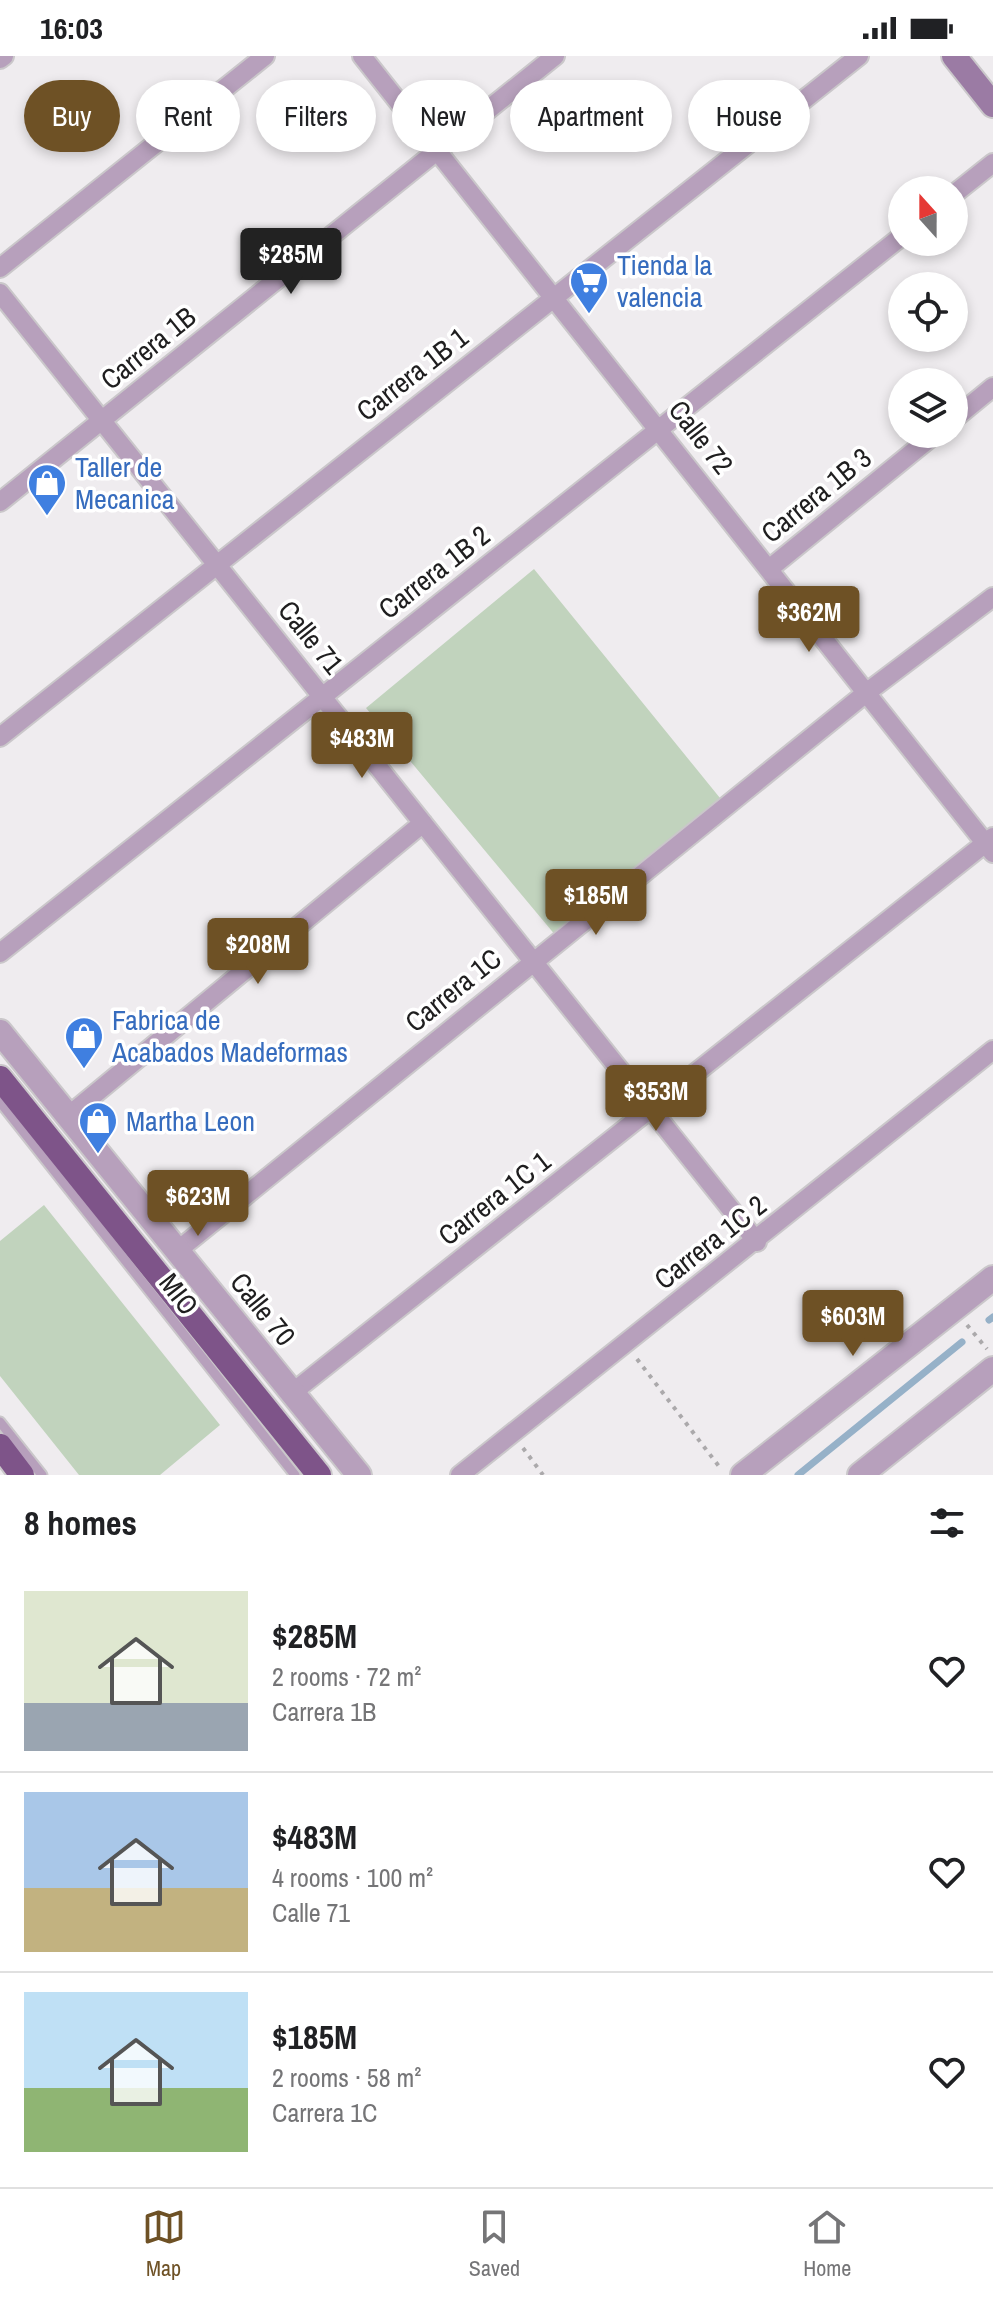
<!DOCTYPE html>
<meta charset="utf-8">
<style>
body{margin:0;font-family:"Archivo Narrow",sans-serif;background:#f2f2f2;color:#202124;height:100vh;display:flex;flex-direction:column;font-size:30px;white-space:nowrap}
*{box-sizing:border-box;margin:0}
p{font-size:26px;color:#757577}
.icon{flex:none;width:44px;height:44px;fill:none;stroke:currentColor;stroke-width:2;stroke-linecap:round;stroke-linejoin:round}
.map{position:relative;height:1419px;overflow:hidden}
.side{display:flex;flex-direction:column;background:#fff;flex:1}
.side>*{flex:none}
.top-card{position:absolute;left:24px;top:24px;width:946px;height:72px;display:flex;gap:16px}
.needle{width:52px;rotate:339deg}
.controls{position:absolute;left:888px;top:120px;display:grid;gap:16px}
.controls a{display:grid;place-items:center;width:80px;height:80px;border-radius:50%;background:#fff;box-shadow:0 4px 12px #0003;font-size:40px}
.price{position:absolute;translate:-50% -68px;padding:0 18px;border-radius:8px;background:#6e5125;color:#fff;font-size:26px;line-height:52px;filter:drop-shadow(0 2px 4px #0008)}
.price::after{content:'';position:absolute;left:50%;top:48px;width:24px;height:18px;margin-left:-12px;background:inherit;clip-path:polygon(0 0,100% 0,50% 100%)}
.price.selected{background:#222;color:#fff}
ul{padding:0;list-style:none}
li{display:flex;align-items:center;gap:24px;height:200px;padding:0 24px}
li+li{border-top:2px solid #e0e0e0}
li span{display:grid;place-items:center;flex:none;width:224px;height:160px;border-radius:0px;color:#555}
li>.icon{margin-inline-start:auto}
span .icon{width:96px;height:96px;fill:#fffc;stroke-width:1}
li b{font-size:34px}
h2{display:flex;justify-content:space-between;align-items:center;height:96px;padding:0 24px;font-size:34px}
.tag{padding:0 28px;border-radius:36px;background:#fff;box-shadow:0 4px 12px #0003;font-size:28px;line-height:72px}
.tag.selected{background:#6e5125;color:#fff}
.status{display:flex;justify-content:space-between;align-items:center;height:56px;padding:0 40px;background:#fff;direction:ltr}
.status svg{height:22px;fill:currentColor}
.tab-bar{display:flex;justify-content:space-around;align-items:center;height:112px;border-top:2px solid #e0e0e0;background:#fff;font-size:22px;color:#757577}
.tab-bar a{display:grid;justify-items:center;gap:4px}
.tab-bar .selected{color:#6e5125}
.map>svg:first-child{display:block}
.green{fill:#c1d3bd}
.lines{fill:none;stroke-linecap:round;stroke-linejoin:round}
.stream{stroke:#96b1c8;stroke-width:7}
.service-casing{stroke:#cac7ca;stroke-width:13}
.minor-casing{stroke:#cac7ca;stroke-width:22}
.tertiary-casing{stroke:#cac7ca;stroke-width:28}
.secondary-casing{stroke:#cac7ca;stroke-width:28}
.trunk-casing{stroke:#cac7ca;stroke-width:28}
.path{stroke:#aba9ab;stroke-width:4;stroke-dasharray:4 6;stroke-linecap:butt}
.service{stroke:#b7a0bc;stroke-width:9}
.minor{stroke:#b7a0bc;stroke-width:18}
.tertiary{stroke:#b7a0bc;stroke-width:24}
.secondary{stroke:#9b7ba4;stroke-width:24}
.trunk{stroke:#7e5489;stroke-width:24}
.labels{text-anchor:middle;dominant-baseline:central;stroke-width:7;stroke-linejoin:round;paint-order:stroke}
.shop-label{font-size:28px;fill:#366cbe;stroke:#fff;text-anchor:start}
.street-label{font-size:28px;fill:#1f1e1f;stroke:#fff}
</style>
<div class="status"><b>16:03</b><svg viewBox="0 0 49 12"><path d="M0 12V9h3v3zM5 12V6h3v6zM10 12V3h3v9zM15 12V0h3v12zM26 1h20v11H26zM47 4h2v5h-2z"/></svg></div>
<div class="map">
<svg width="993" height="1419" viewBox="0 0 993 1419">
<rect width="100%" height="100%" fill="#efecef"/>
<path class="green" d="M534,513L720,742L556,880L366,652Z
M44,1149L220,1369L160,1419H79L0,1320V1185Z"/>
<g class="lines">
<path class="stream" d="M989,1264L993,1261
M798,1419L962,1286"/>
<defs>
<path id="service" d="M0,1046L295,1419
M0,1366L42,1419"/>
<path id="minor" d="M362,0L993,797
M0,3L4,0
M954,138L993,107
M0,212L265,0
M0,237L757,1186
M954,363L993,331
M0,446L555,0
M769,513L935,378
M0,681L859,0
M0,897L902,180
M67,1061L423,767
M177,1195L866,637L993,541
M292,1337L993,781
M460,1419L993,994"/>
<path id="tertiary" d="M0,976L359,1419
M743,1419L993,1222
M860,1419L993,1313"/>
<path id="secondary" d="M954,0L993,49"/>
<path id="trunk" d="M0,1022L319,1419
M0,1390L22,1419"/>
</defs>
<use href="#service" class="service-casing"/>
<use href="#minor" class="minor-casing"/>
<use href="#tertiary" class="tertiary-casing"/>
<use href="#secondary" class="secondary-casing"/>
<use href="#trunk" class="trunk-casing"/>
<path class="path" d="M967,1269L987,1293
M637,1303L721,1413
M523,1392L543,1419"/>
<use href="#service" class="service"/>
<use href="#minor" class="minor"/>
<use href="#tertiary" class="tertiary"/>
<use href="#secondary" class="secondary"/>
<use href="#trunk" class="trunk"/>
</g>
<defs>
<symbol id="supermarket-pin" viewBox="-11 -11 22 30"><path d="M0 17L-7.5 6A9.5 9.5 0 1 1 7.5 6Z" fill="#3f7fe0" stroke="#fff"/><path d="M-6-5.5h2.5l.6 2H6L4.5 2H-2.5L-4.4-4H-6ZM-1.5 3.2a1.3 1.3 0 1 0 .1 0ZM3 3.2a1.3 1.3 0 1 0 .1 0Z" fill="#fff"/></symbol>
<symbol id="shop-pin" viewBox="-11 -11 22 30"><path d="M0 17L-7.5 6A9.5 9.5 0 1 1 7.5 6Z" fill="#3f7fe0" stroke="#fff"/><path d="M-5-2.5h2.3a2.7 3.5 0 0 1 5.4 0H5L5.5 6h-11ZM-1.5-2.5h3a1.5 2.3 0 0 0-3 0Z" fill="#fff"/></symbol>
</defs>
<g fill-rule="evenodd">
<use href="#supermarket-pin" x="567" y="203" width="44" height="60"/>
<use href="#shop-pin" x="25" y="405" width="44" height="60"/>
<use href="#shop-pin" x="62" y="958" width="44" height="60"/>
<use href="#shop-pin" x="76" y="1043" width="44" height="60"/>
</g>
<g class="labels">
<g class="shop-label">
<text x="617" y="209">Tienda la<tspan x="617" dy="32">valencia</tspan></text>
<text x="75" y="411">Taller de<tspan x="75" dy="32">Mecanica</tspan></text>
<text x="112" y="964">Fabrica de<tspan x="112" dy="32">Acabados Madeformas</tspan></text>
<text x="126" y="1065">Martha Leon</text>
</g>
<g class="street-label">
<text transform="translate(148 292) rotate(-39)">Carrera 1B</text>
<text transform="translate(412 318) rotate(-38)">Carrera 1B 1</text>
<text transform="translate(701 381) rotate(52)">Calle 72</text>
<text transform="translate(816 439) rotate(-39)">Carrera 1B 3</text>
<text transform="translate(434 516) rotate(-38)">Carrera 1B 2</text>
<text transform="translate(311 581) rotate(51)">Calle 71</text>
<text transform="translate(453 934) rotate(-39)">Carrera 1C</text>
<text transform="translate(494 1142) rotate(-38)">Carrera 1C 1</text>
<text transform="translate(710 1186) rotate(-38)">Carrera 1C 2</text>
<text transform="translate(179 1238) rotate(52)">MIO</text>
<text transform="translate(263 1253) rotate(51)">Calle 70</text>
</g>
</g>
</svg>
<div class="controls">
<a><svg class="needle" viewBox="-14 -14 28 28"><path d="M0-13l5 13h-10z" fill="#e53935"/><path d="M0 13l5-13h-10z" fill="#757577"/></svg></a>
<a><svg class="icon" aria-label="locate" viewBox="0 0 24 24"><circle cx="12" cy="12" r="6"/><path d="M12 2v4M12 18v4M2 12h4M18 12h4"/></svg></a>
<a><svg class="icon" aria-label="layers" viewBox="0 0 24 24"><path d="M12 4l9 5-9 5-9-5zM3 14l9 5 9-5"/></svg></a>
</div>
<b class="price selected" style="left:291px;top:240px">$285M</b>
<b class="price" style="left:809px;top:598px">$362M</b>
<b class="price" style="left:362px;top:724px">$483M</b>
<b class="price" style="left:596px;top:881px">$185M</b>
<b class="price" style="left:258px;top:930px">$208M</b>
<b class="price" style="left:656px;top:1077px">$353M</b>
<b class="price" style="left:198px;top:1182px">$623M</b>
<b class="price" style="left:853px;top:1302px">$603M</b>
<div class="top-card">
<a class="tag selected">Buy</a>
<a class="tag">Rent</a>
<a class="tag">Filters</a>
<a class="tag">New</a>
<a class="tag">Apartment</a>
<a class="tag">House</a>
</div>
</div>
<section class="side">
<h2>8 homes<svg class="icon" aria-label="filters" viewBox="0 0 24 24"><path d="M4 7h16M4 17h16"/><circle cx="9" cy="7" r="2"/><circle cx="15" cy="17" r="2"/></svg></h2>
<ul>
<li><span style="background:linear-gradient(#dfe7d0 70%,#9aa5b1 0)"><svg class="icon" aria-label="home" viewBox="0 0 24 24"><path d="M3 11l9-7 9 7M6 9v11h12V9"/></svg></span><div><b>$285M</b><p>2 rooms · 72 m²</p><p>Carrera 1B</p></div><svg class="icon" aria-label="heart" viewBox="0 0 24 24"><path d="M12 20l-8-8c-3-5 5-10 8-4 3-6 11-1 8 4z"/></svg></li>
<li><span style="background:linear-gradient(#a9c7e8 60%,#c2b280 0)"><svg class="icon" aria-label="home" viewBox="0 0 24 24"><path d="M3 11l9-7 9 7M6 9v11h12V9"/></svg></span><div><b>$483M</b><p>4 rooms · 100 m²</p><p>Calle 71</p></div><svg class="icon" aria-label="heart" viewBox="0 0 24 24"><path d="M12 20l-8-8c-3-5 5-10 8-4 3-6 11-1 8 4z"/></svg></li>
<li><span style="background:linear-gradient(#bfe0f5 60%,#8fb573 0)"><svg class="icon" aria-label="home" viewBox="0 0 24 24"><path d="M3 11l9-7 9 7M6 9v11h12V9"/></svg></span><div><b>$185M</b><p>2 rooms · 58 m²</p><p>Carrera 1C</p></div><svg class="icon" aria-label="heart" viewBox="0 0 24 24"><path d="M12 20l-8-8c-3-5 5-10 8-4 3-6 11-1 8 4z"/></svg></li>
</ul>
</section>
<nav class="tab-bar">
<a class="selected"><svg class="icon" aria-label="map" viewBox="0 0 24 24"><path d="M3 6l6-2 6 2 6-2v14l-6 2-6-2-6 2zM9 4v14M15 6v14"/></svg>Map</a>
<a><svg class="icon" aria-label="saved" viewBox="0 0 24 24"><path d="M7 4h10v16l-5-4-5 4z"/></svg>Saved</a>
<a><svg class="icon" aria-label="home" viewBox="0 0 24 24"><path d="M3 11l9-7 9 7M6 9v11h12V9"/></svg>Home</a>
</nav>
